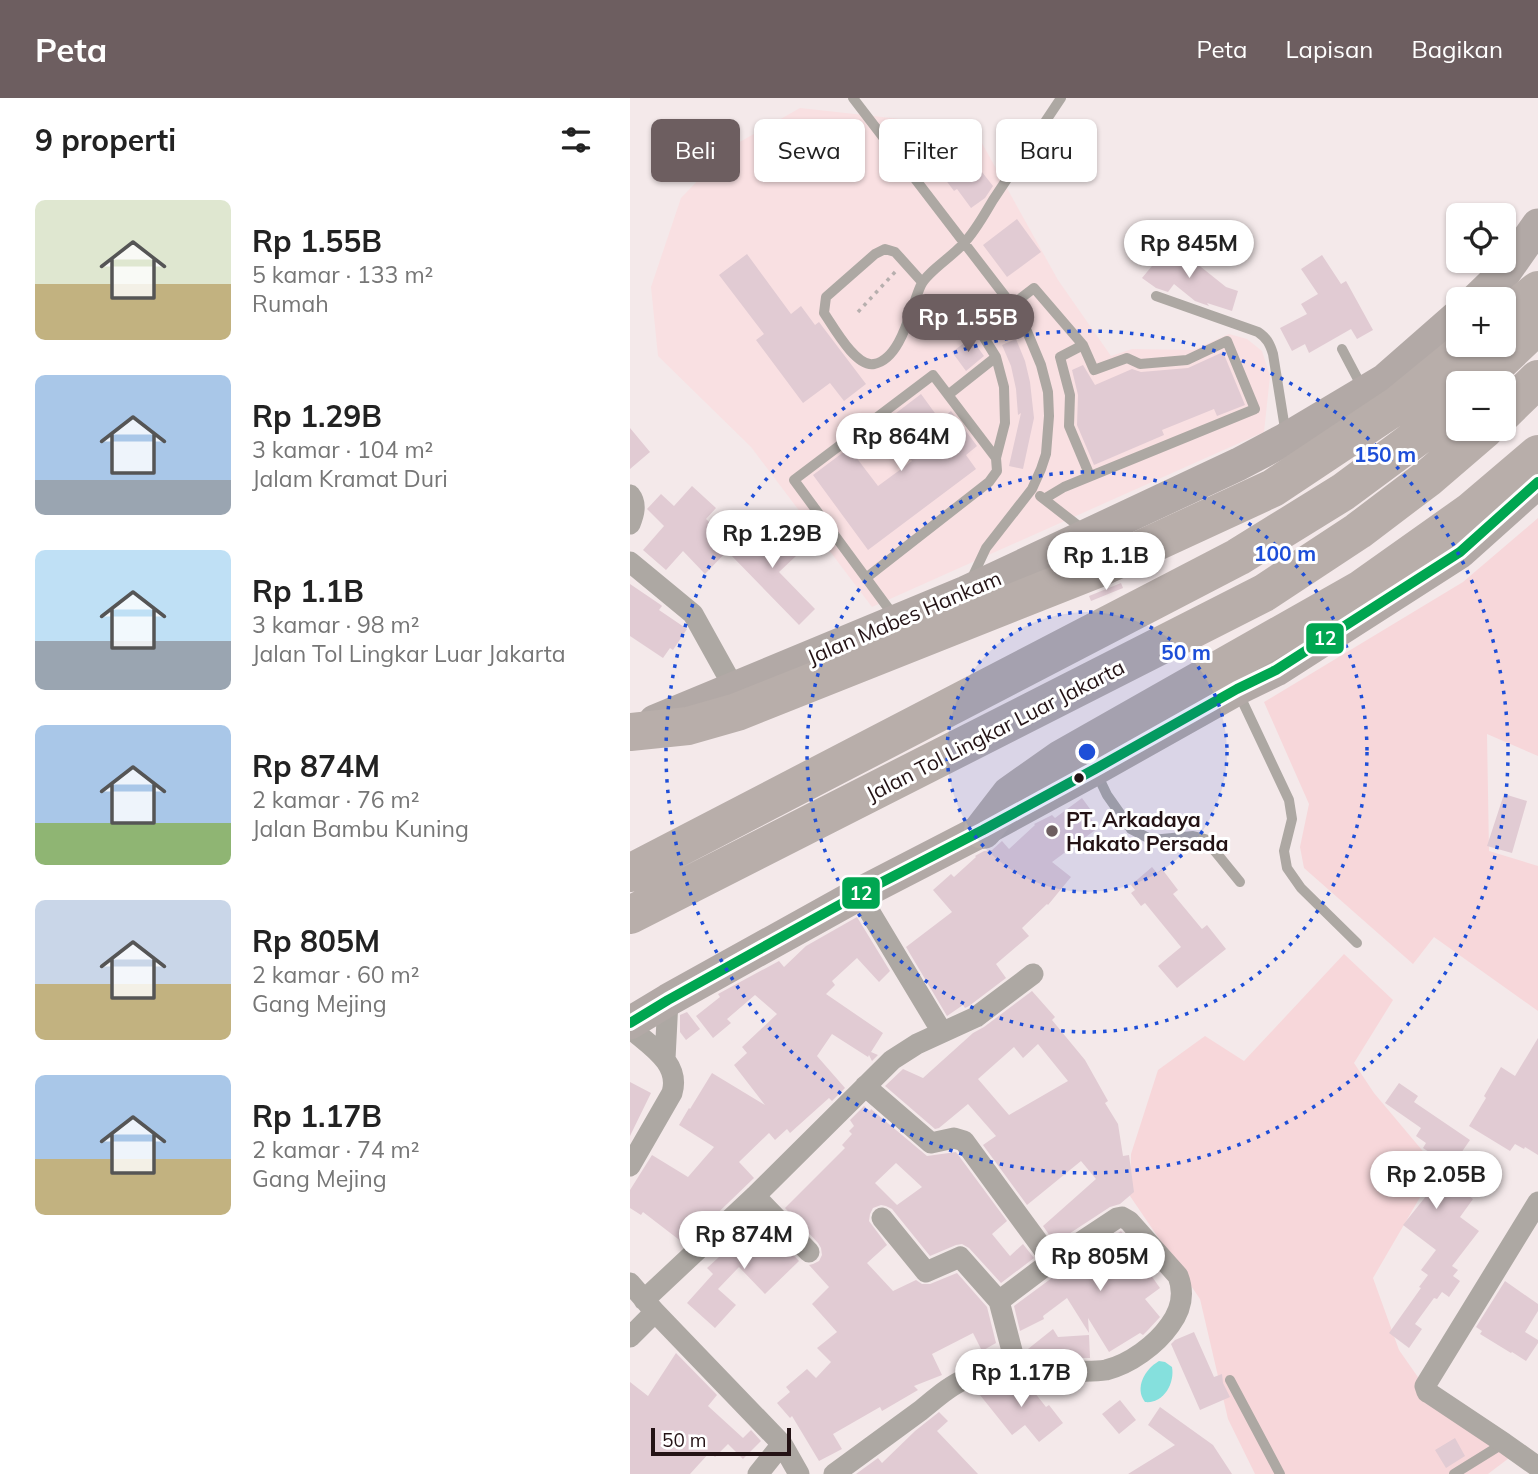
<!DOCTYPE html>
<html lang="id">
<meta charset="utf-8">
<style>
body{margin:0;font-family:Mulish,sans-serif;background:#f2f2f2;color:#222;height:100vh;display:flex;flex-direction:column;font-size:26px;white-space:nowrap}
*{box-sizing:border-box;margin:0}
p{font-size:23px;color:#767676}
.icon{flex:none;width:38px;height:38px;fill:none;stroke:currentColor;stroke-width:2;stroke-linecap:round;stroke-linejoin:round}
.map{position:relative;flex:1;overflow:hidden}
.side{display:flex;flex-direction:column;background:#fff;width:630px}
.side>*{flex:none}
.hud{position:absolute;left:21px;top:21px;width:665px;height:63px;display:flex;gap:14px}
.controls{position:absolute;left:816px;top:105px;display:grid;gap:14px}
.controls a{display:grid;place-items:center;width:70px;height:70px;border-radius:10px;background:#fff;box-shadow:0 2px 5px #0004;font-size:35px}
.scale{position:absolute;left:21px;bottom:18px;width:140px;box-sizing:border-box;padding-left:7px;border:4px solid #241315;border-top:0;font-size:19px;line-height:24px;white-space:nowrap;color:#241315;-webkit-text-stroke:5px #fff;paint-order:stroke}
.price{position:absolute;translate:-50% -60px;padding:0 16px;border-radius:24px;background:#fff;color:#222;font-size:23px;line-height:46px;filter:drop-shadow(0 2px 4px #0008)}
.price::after{content:'';position:absolute;left:50%;top:42px;width:21px;height:16px;margin-left:-10px;background:inherit;clip-path:polygon(0 0,100% 0,50% 100%)}
.price.active{background:#6d5e60;color:#fff}
ul{padding:0;list-style:none}
li{display:flex;align-items:center;gap:21px;height:175px;padding:0 35px}
li span{display:grid;place-items:center;flex:none;width:196px;height:140px;border-radius:10px;color:#555}
li>.icon{margin-inline-start:auto}
span .icon{width:84px;height:84px;fill:#fffc;stroke-width:1}
li b{font-size:30px}
h2{display:flex;justify-content:space-between;align-items:center;height:84px;padding:0 35px;font-size:30px}
.pill{padding:0 24px;border-radius:10px;background:#fff;box-shadow:0 2px 5px #0004;font-size:24px;line-height:63px}
.pill.active{background:#6d5e60;color:#fff}
header{display:flex;align-items:center;gap:42px;box-sizing:border-box;height:98px;padding:0 35px;background:#6d5e60;color:#fff}
header strong{font-size:33px}
nav{display:flex;gap:38px;margin-inline-start:auto;font-size:24px}
main{display:flex;flex:1;min-height:0}
.map>svg:first-child{display:block}
.built{fill:#f9e0e2}
.green{fill:#f7d7da}
.water{fill:#85e0dd}
.building{fill:#e1cbd3;fill-rule:evenodd}
.lines{fill:none;stroke-linecap:round;stroke-linejoin:round}
.path{stroke:#b7afae;stroke-width:3.5;stroke-dasharray:3.5 5;stroke-linecap:butt}
.service{stroke:#ada8a3;stroke-width:10}
.minor{stroke:#ada8a3;stroke-width:21}
.primary{stroke:#b2a9a6;stroke-width:33}
.motorway{stroke:#b8aeaa;stroke-width:38}
.bus-1-casing{stroke:#fff;stroke-width:16}
.bus-1{stroke:#00a651;stroke-width:10}
.ring{fill:none;stroke:#1d4ed8;stroke-width:3.5;stroke-dasharray:3.5 7}
.bus-dot{fill:#241315;stroke:#fff;stroke-width:2.5}
.poi-dot{fill:#6d5e60;stroke:#fff;stroke-width:2.5}
.labels{text-anchor:middle;dominant-baseline:central;stroke-width:6;stroke-linejoin:round;paint-order:stroke}
.street-label{font-size:21px;fill:#241315;stroke:#fff}
.poi-label{font-size:21px;font-weight:bold;fill:#241315;stroke:#fff;text-anchor:start}
.centre{fill:#1d4ed8;stroke:#fff;stroke-width:3.5}
.ring-label{font-size:21px;text-anchor:middle;font-weight:bold;fill:#1d4ed8;stroke:#fff;stroke-width:6;stroke-linejoin:round;paint-order:stroke}
.line-badge{stroke:#fff;stroke-width:2.5}
.badge-label{font-size:19px;text-anchor:middle;font-weight:bold;fill:#fff}
</style>
<header>
<strong>Peta</strong>
<nav><a>Peta</a><a>Lapisan</a><a>Bagikan</a></nav>
</header>
<main>
<section class="side">
<h2>9 properti<svg class="icon" aria-label="filters" viewBox="0 0 24 24"><path d="M4 7h16M4 17h16"/><circle cx="9" cy="7" r="2"/><circle cx="15" cy="17" r="2"/></svg></h2>
<ul>
<li><span style="background:linear-gradient(#dfe7d0 60%,#c2b280 0)"><svg class="icon" aria-label="home" viewBox="0 0 24 24"><path d="M3 11l9-7 9 7M6 9v11h12V9"/></svg></span><div><b>Rp 1.55B</b><p>5 kamar · 133 m²</p><p>Rumah</p></div></li>
<li><span style="background:linear-gradient(#a9c7e8 75%,#9aa5b1 0)"><svg class="icon" aria-label="home" viewBox="0 0 24 24"><path d="M3 11l9-7 9 7M6 9v11h12V9"/></svg></span><div><b>Rp 1.29B</b><p>3 kamar · 104 m²</p><p>Jalam Kramat Duri</p></div></li>
<li><span style="background:linear-gradient(#bfe0f5 65%,#9aa5b1 0)"><svg class="icon" aria-label="home" viewBox="0 0 24 24"><path d="M3 11l9-7 9 7M6 9v11h12V9"/></svg></span><div><b>Rp 1.1B</b><p>3 kamar · 98 m²</p><p>Jalan Tol Lingkar Luar Jakarta</p></div></li>
<li><span style="background:linear-gradient(#a9c7e8 70%,#8fb573 0)"><svg class="icon" aria-label="home" viewBox="0 0 24 24"><path d="M3 11l9-7 9 7M6 9v11h12V9"/></svg></span><div><b>Rp 874M</b><p>2 kamar · 76 m²</p><p>Jalan Bambu Kuning</p></div></li>
<li><span style="background:linear-gradient(#c9d6e8 60%,#c2b280 0)"><svg class="icon" aria-label="home" viewBox="0 0 24 24"><path d="M3 11l9-7 9 7M6 9v11h12V9"/></svg></span><div><b>Rp 805M</b><p>2 kamar · 60 m²</p><p>Gang Mejing</p></div></li>
<li><span style="background:linear-gradient(#a9c7e8 60%,#c2b280 0)"><svg class="icon" aria-label="home" viewBox="0 0 24 24"><path d="M3 11l9-7 9 7M6 9v11h12V9"/></svg></span><div><b>Rp 1.17B</b><p>2 kamar · 74 m²</p><p>Gang Mejing</p></div></li>
</ul>
</section>
<div class="map">
<svg width="908" height="1376" viewBox="0 0 908 1376">
<rect width="100%" height="100%" fill="#f4e9ea"/>
<path class="built" d="M170,10L343,29L428,182L481,258L502,251L563,252L599,236L617,241L632,253L640,278L634,334L242,509L121,349L28,258L21,189L51,100L99,50Z"/>
<path class="green" d="M908,420V658L857,636L859,753L908,768V913L804,839L783,866L674,770L670,749L679,706L634,604L833,484Z
M714,856L763,902L724,965L744,995L807,1070L743,1180L769,1252L811,1312L879,1360L858,1376H625L598,1321L570,1201L500,1098L501,1056L528,972L575,938L614,963Z"/>
<path class="water" d="M529,1263L535,1264L542,1269C545,1286 533,1306 515,1304C504,1290 515,1271 529,1263Z"/>
<path class="building" d="M323,62L339,84L352,74L363,88L355,100L341,110L327,91L324,93L309,73Z
M387,121L411,154L377,179L353,147Z
M541,145L596,189L608,193L602,213L577,205L579,208L565,203L544,186L538,194L526,190L512,180Z
M117,156L161,216L171,208L185,227L189,224L236,286L214,303L200,285L173,305L126,242L134,236L89,177Z
M692,157L711,186L716,183L743,232L727,241L721,231L679,255L675,246L662,253L650,230L677,216L671,206L688,196L671,171Z
M341,240L354,258L336,273L322,254Z
M386,241L395,263L400,284L404,320L393,371L379,368L391,315L388,317L386,291L381,268L372,247Z
M593,254L615,307L587,318L584,311L532,332L534,337L464,367L447,327L448,297L442,272L453,267L465,287L502,271L511,274L558,270Z
M291,296L310,322L321,313L347,348L336,357L346,371L238,452L183,377L219,350L248,388L282,363L253,325Z
M0,330L20,354L0,371Z
M62,388L86,410L76,421L103,447L75,476L53,453L36,472L13,452L34,428L17,411L31,396L44,408Z
M133,423L166,458L149,474L185,511L169,527L99,455Z
M491,485L493,490L461,503L459,498Z
M0,486L31,507L32,508L29,512L57,531L43,552L40,550L33,560L0,538Z
M874,696L897,703L882,755L857,748Z
M452,700L463,715L459,718L468,730L422,764L441,779L418,807L417,806L392,830L399,838L366,866L376,880L339,908L335,910L333,907L317,918L276,849L322,814L303,792L321,776L324,779L346,759L345,758L354,753L362,752L372,743L379,751L405,727L404,726L422,717L425,720Z
M522,769L527,775L532,771L548,792L543,796L572,831L577,827L596,851L547,890L528,868L551,849L515,805L511,808L501,795L505,792L501,787Z
M227,819L260,873L249,884L227,860L202,883L205,887L196,896L253,935L241,954L248,957L242,963L239,957L238,959L202,936L187,958L215,990L202,1003L199,1000L160,1035L157,1031L145,1042L139,1035L109,1064L124,1080L70,1132L66,1127L52,1144L13,1114L11,1117L0,1110V1092L22,1057L58,1079L84,1049L49,1027L59,1010L60,1011L82,975L135,1007L104,967L117,955L112,949L147,916L125,897L97,921L101,925L83,940L66,918L90,899L88,896L149,863L154,869L176,848Z
M402,893L425,919L422,922L455,962L478,1003L475,1005L488,1026L493,1058L499,1057L504,1094L490,1106L480,1109L425,1145L413,1128L466,1081L451,1063L397,1107L353,1047L366,1038L338,1006L309,1030L305,1031L255,988L273,971L293,980L343,935L354,929ZM408,946L438,983L379,1017L348,981L384,949L393,960Z
M57,914L70,931L56,942L50,934V917Z
M908,940V1057L895,1049L894,1051L885,1046L880,1053L839,1028L856,1000L854,998L871,969L885,978Z
M0,984L21,995L0,1038Z
M769,985L788,998L784,1004L840,1042L829,1058L846,1070L831,1092L843,1101L830,1119L849,1133L822,1168L828,1172L823,1178L830,1183L819,1199L812,1194L807,1201L804,1200L785,1226L792,1231L779,1250L759,1235L791,1190L789,1189L798,1177L791,1172L806,1152L773,1127L820,1068L793,1050L796,1045L786,1038L791,1030L755,1005Z
M234,1008L240,1013L241,1011L297,1058L326,1054L377,1123L362,1136L380,1158L393,1146L404,1160L371,1185L339,1150L332,1146L326,1147L300,1158L262,1111L256,1108L251,1107L243,1110L240,1116L239,1123L257,1147L237,1165L263,1193L286,1182L292,1186H300L327,1175L357,1209L366,1245L352,1253L343,1235L302,1256L312,1277L284,1288L288,1292L252,1313L250,1309L203,1336L212,1351L189,1363L162,1318L160,1320L147,1305L160,1294L156,1289L177,1271L186,1280L201,1264L187,1250L207,1234L182,1206L199,1189L179,1167L183,1166L189,1163L192,1157L191,1150L188,1145L155,1110L215,1050L212,1047L222,1036L219,1033L224,1028L220,1022ZM266,1065L292,1089L267,1107L245,1085Z
M125,1116L169,1163L135,1196L109,1169L88,1191L106,1207L85,1230L57,1205L83,1176L77,1170L100,1149L104,1153L126,1130L118,1122Z
M491,1133L510,1158L508,1159L530,1190L515,1201L530,1219L518,1232L513,1237L510,1235L479,1254L458,1220L459,1235L437,1200L413,1218L414,1221L390,1233L384,1208L430,1174Z
M875,1183L908,1206V1213L895,1234L908,1242V1245L896,1263L882,1254L881,1255L850,1236L852,1233L846,1229Z
M423,1231L428,1239L459,1237L460,1260L398,1259V1251Z
M564,1234L584,1279L592,1276L593,1285L600,1299L570,1312L541,1246L545,1242Z
M46,1255L87,1297L78,1308L113,1340L121,1332L131,1343L113,1361L98,1346L85,1359L80,1354L60,1376H0V1284L18,1298Z
M397,1285L416,1309L419,1307L433,1325L409,1344L395,1327L382,1337L346,1292L364,1287L379,1286L381,1288L384,1286Z
M490,1302L506,1322L489,1336L472,1316Z
M530,1309L583,1347L602,1376H498L545,1347L518,1327Z
M309,1314L318,1323L307,1333L348,1376H226L248,1360L252,1365L285,1333Z
M825,1340L835,1358L816,1370L805,1352Z"/>
<g class="lines">
<path class="path" d="M228,214L266,173"/>
<path class="service" d="M223,0L391,219L411,267L418,294L419,318L416,356L411,371L402,391L356,450L341,482
M292,184L265,154L255,151L245,156L196,199L194,215C203,228 226,270 244,266C272,261 281,208 291,187C297,174 323,158 333,146C345,134 354,117 363,102C386,68 408,34 431,0
M526,198L628,234C637,240 640,246 643,256L656,337
M382,207L404,190L453,247L464,272L497,260L510,266L557,262L597,243L625,311L434,389L414,401
M453,247L430,259L440,297L439,328L460,378
M712,251L732,289
M318,297L366,259
M366,360L375,325L374,289L366,259L353,238L386,212
M410,398L455,433
M236,480L359,384L367,373L366,360L303,277L164,382L264,518
M608,594L659,702L662,721L654,753L657,770L671,790L727,845
M466,674L477,697L501,731L522,742L563,738L575,741L610,784
M600,1282L650,1376
M824,1376L874,1345"/>
<path class="minor" d="M0,397C7,406 4,416 0,426
M0,464L63,516L98,579L102,590
M229,796L312,934
M0,930C19,947 51,965 42,995L0,1068
M35,961L38,902
M235,988L301,1045L324,1040L334,1043L422,1163
M125,1098L179,1154
M908,1104L795,1288L797,1294L799,1295L874,1345L908,1369
M252,1120L296,1174L330,1159L369,1203
M0,1185L25,1214L152,1346L169,1376
M14,1202L125,1098L262,962L287,946L346,919L403,876
M0,1239L25,1214
M128,1376L152,1346
M204,1376C233,1355 261,1334 290,1313C305,1301 320,1287 338,1280C369,1269 406,1273 439,1273C451,1273 464,1274 476,1272C500,1266 526,1247 540,1227C551,1212 555,1196 548,1178L499,1123L492,1119L487,1120L422,1163L369,1203L387,1272"/>
<path class="primary" d="M847,201L875,174L908,127
M25,623L336,494L609,366L656,341L755,282L828,218
M0,925L38,902L229,796L353,732L465,671L607,591L646,572L830,454L908,384"/>
<path class="motorway" d="M873,220L908,192
M847,285L908,227
M873,315L908,281
M0,634L58,628L107,614L472,469L643,390L769,306L841,247
M353,732L380,697L431,661L731,491L841,413L908,356
M0,775L608,459L713,394L790,337L828,303
M0,817L634,495L728,433L798,380L855,331"/>
<defs>
<path id="bus-1" d="M0,925L38,902L229,796L353,732L465,671L607,591L646,572L830,454L908,384"/>
</defs>
<use href="#bus-1" class="bus-1-casing"/>
<use href="#bus-1" class="bus-1"/>
</g>
<circle cx="457" cy="654" r="140" fill="#1d4ed8" fill-opacity=".12"/>
<g class="ring">
<circle cx="457" cy="654" r="140"/>
<circle cx="457" cy="654" r="280"/>
<circle cx="457" cy="654" r="421"/>
</g>
<circle class="bus-dot" cx="449" cy="680" r="6"/>
<circle class="poi-dot" cx="422" cy="733" r="7"/>
<g class="labels">
<g class="street-label">
<text transform="translate(274 519) rotate(-23)">Jalan Mabes Hankam</text>
<text transform="translate(365 632) rotate(-27)">Jalan Tol Lingkar Luar Jakarta</text>
</g>
<g class="poi-label">
<text x="436" y="721">PT. Arkadaya<tspan x="436" dy="24">Hakato Persada</tspan></text>
</g>
</g>
<circle cx="457" cy="654" r="10" class="centre"/>
<g class="ring-label">
<text x="755" y="364">150 m</text>
<text x="655" y="463">100 m</text>
<text x="556" y="562">50 m</text>
</g>
<g class="line-badge">
<rect x="675" y="524" width="40" height="33" rx="7" fill="#00a651"/>
<rect x="211" y="778" width="40" height="34" rx="7" fill="#00a651"/>
</g>
<g class="badge-label">
<text x="695" y="547">12</text>
<text x="231" y="802">12</text>
</g>
</svg>
<div class="controls">
<a><svg class="icon" aria-label="locate" viewBox="0 0 24 24"><circle cx="12" cy="12" r="6"/><path d="M12 2v4M12 18v4M2 12h4M18 12h4"/></svg></a>
<a>+</a>
<a>−</a>
</div>
<div class="scale">50 m</div>
<b class="price" style="left:559px;top:182px">Rp 845M</b>
<b class="price active" style="left:338px;top:256px">Rp 1.55B</b>
<b class="price" style="left:271px;top:375px">Rp 864M</b>
<b class="price" style="left:142px;top:472px">Rp 1.29B</b>
<b class="price" style="left:476px;top:494px">Rp 1.1B</b>
<b class="price" style="left:806px;top:1113px">Rp 2.05B</b>
<b class="price" style="left:114px;top:1173px">Rp 874M</b>
<b class="price" style="left:470px;top:1195px">Rp 805M</b>
<b class="price" style="left:391px;top:1311px">Rp 1.17B</b>
<div class="hud">
<a class="pill active">Beli</a>
<a class="pill">Sewa</a>
<a class="pill">Filter</a>
<a class="pill">Baru</a>
</div>
</div>
</main>
